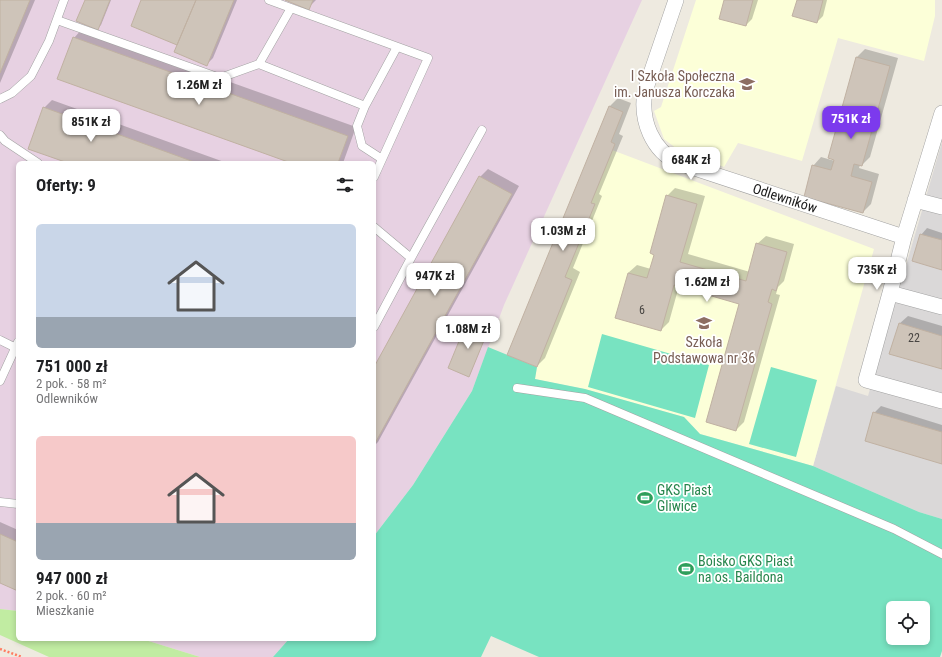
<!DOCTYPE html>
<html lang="pl">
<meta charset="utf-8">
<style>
body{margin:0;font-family:"Roboto Condensed",sans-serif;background:#f2f2f2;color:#202124;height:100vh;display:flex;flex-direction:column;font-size:15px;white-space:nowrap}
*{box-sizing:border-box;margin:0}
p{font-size:13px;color:#757577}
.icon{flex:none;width:22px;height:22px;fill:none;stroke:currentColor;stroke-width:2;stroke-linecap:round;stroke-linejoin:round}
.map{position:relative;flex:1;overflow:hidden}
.panel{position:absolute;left:16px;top:161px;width:360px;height:480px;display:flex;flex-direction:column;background:#fff;border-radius:6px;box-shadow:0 2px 6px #0003}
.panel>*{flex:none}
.fabs{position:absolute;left:886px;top:601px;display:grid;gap:8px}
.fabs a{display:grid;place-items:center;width:44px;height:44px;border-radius:6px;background:#fff;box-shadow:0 2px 6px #0003;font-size:20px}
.price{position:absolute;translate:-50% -34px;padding:0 9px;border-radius:8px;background:#fff;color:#222;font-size:13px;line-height:26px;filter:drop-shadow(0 1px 2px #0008)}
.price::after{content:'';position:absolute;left:50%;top:24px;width:12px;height:9px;margin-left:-6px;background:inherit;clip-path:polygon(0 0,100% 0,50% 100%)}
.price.on{background:#7c3aed;color:#fff}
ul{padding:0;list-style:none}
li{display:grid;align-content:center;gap:8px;height:212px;padding:0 20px}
li span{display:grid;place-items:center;height:124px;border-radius:6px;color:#555}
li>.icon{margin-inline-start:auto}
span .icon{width:72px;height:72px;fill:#fffc;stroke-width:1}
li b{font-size:17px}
h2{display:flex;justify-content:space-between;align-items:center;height:48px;padding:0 20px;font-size:17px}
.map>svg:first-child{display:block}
.residential{fill:#dad8d8}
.industrial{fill:#e7d1e2}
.education{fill:#fcffd8}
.grass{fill:#c1eca2}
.pitch{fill:#78e3c1;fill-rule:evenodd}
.shadow{fill:#0003}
.building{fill:#cec4b9;stroke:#c0b1a2}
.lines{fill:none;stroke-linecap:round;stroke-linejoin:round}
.lane-casing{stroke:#a2a2a2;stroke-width:9}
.street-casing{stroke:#a2a2a2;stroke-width:16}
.path{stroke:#ff7c60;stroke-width:2.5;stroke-dasharray:2 2;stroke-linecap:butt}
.lane{stroke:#fff;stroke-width:8}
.street{stroke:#fff;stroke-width:15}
.labels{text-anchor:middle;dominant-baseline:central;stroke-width:3.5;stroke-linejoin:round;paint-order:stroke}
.number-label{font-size:12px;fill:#484542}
.education-label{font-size:14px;fill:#785e54;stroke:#fff;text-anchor:end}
.street-label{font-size:14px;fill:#1b1b1b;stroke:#fff}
.leisure-label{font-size:14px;fill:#27864d;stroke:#fff;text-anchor:start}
</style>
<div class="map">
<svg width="942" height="657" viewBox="0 0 942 657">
<rect width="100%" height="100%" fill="#eeeae0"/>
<path class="residential" d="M942,142V519L919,512L813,466L836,386L868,396Z"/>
<path class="industrial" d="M0,0H642L504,305L472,391L413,485L374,536V163H18V611L0,609Z
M142,639H289L273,657H200Z"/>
<path class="education" d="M696,0H935V16L924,61L838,38L802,161L738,143L724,167L677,149L664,139L654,111L661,107Z
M612,150L874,249L813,466L700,434L684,417L585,389L535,379L537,367L572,280L565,277L595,204L591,203Z"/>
<path class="grass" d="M0,609L18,611V639H142L200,657H49L0,635Z"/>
<path class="pitch" d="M602,334L709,365L695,418L588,387Z
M488,347L537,367L535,379L585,389L684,417L700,434L813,466L919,512L942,519V651L940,657H539L491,636L481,657H273L289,639H374V536L413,485L472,391ZM893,608H923V638H893Z
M771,367L817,380L796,457L749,444Z"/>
<path class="shadow" d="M0,0H35L0,83Z
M86,0H111L101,25L97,29Z
M142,0H237L213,58L206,65Z
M287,0H316L308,8Z
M725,0H758L752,19L746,25Z
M798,0H827L823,16L817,22Z
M82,29L356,127L343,163H294L74,38Z
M865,49L898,58L870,157L862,165H860L859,168L879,174L871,204L863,212L813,166L821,157L835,161L857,57Z
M618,98L631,103L619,134L623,136L599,194L602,196L573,268L580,272L545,358L537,366L610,106Z
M52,100L227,163H71L44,108Z
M488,169L519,186L378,442L374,446V369L480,177Z
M675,188L705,196L688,254L750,272L757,244L766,236L794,244L784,281L778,287L776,294L780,295L744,422L736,430L741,303L679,286L669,322L661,330L628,273L637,265L651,269L667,196Z
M927,228L942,233V269L921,235Z
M908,316L942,326V368L899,324Z
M468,323L488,331L470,374L467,325Z
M881,406L942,425V463L874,413Z
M0,522L18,530V590L0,582Z"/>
<path class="building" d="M0,0H30L0,73Z
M85,0H110L98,30L76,21Z
M141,0H196L177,45L131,26Z
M196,0H234L207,66L174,52Z
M285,0H313L309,10Z
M724,0H753L746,26L719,19Z
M797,0H823L817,23L792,16Z
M73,37L348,136L338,163H291L57,79Z
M856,57L890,66L862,166L854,164L851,176L872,182L863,213L804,197L812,165L831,170L834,160L828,158Z
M609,106L623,112L611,142L615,144L591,203L595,204L565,277L572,280L537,367L507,355Z
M43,107L197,163H68L28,149Z
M479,176L512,194L374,445V367Z
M666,195L697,204L680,262L746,281L756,243L787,252L776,291L772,289L768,302L772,304L736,431L706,422L739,304L674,285L661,331L615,318L628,273L647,278L654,255L650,253Z
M920,234L942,240V270L912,261Z
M899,323L942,336V369L889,354Z
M466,324L487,333L469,377L448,368Z
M873,412L942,432V464L865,441Z
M0,534L18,542V591L0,583Z"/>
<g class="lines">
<defs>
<path id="lane" d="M269,0L428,58L374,177
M57,20L220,78L259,64L291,8
M259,64L365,106L397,47
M0,99L12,93L31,76L49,41L64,0
M365,106L357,126L362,146L382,159
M0,135L5,141L38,163
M374,227L411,258
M374,327L411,258L482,130
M0,340L16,348
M0,381L18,342
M517,388L585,398L894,529L942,554
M0,502L18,504"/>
<path id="street" d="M676,0L645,91C640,120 652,151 679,163L904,237
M942,113L904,237L890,293L866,380L942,401
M915,200L942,207
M890,293L942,307"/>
</defs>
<use href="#lane" class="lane-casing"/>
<use href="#street" class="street-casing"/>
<path class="path" d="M0,649L22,657"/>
<use href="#lane" class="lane"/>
<use href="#street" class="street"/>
</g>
<defs>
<symbol id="school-bare" viewBox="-9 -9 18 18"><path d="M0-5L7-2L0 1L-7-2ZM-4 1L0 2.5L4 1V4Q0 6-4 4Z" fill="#8d6e63" stroke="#fff" stroke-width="2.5" paint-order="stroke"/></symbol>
<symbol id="stadium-bare" viewBox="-9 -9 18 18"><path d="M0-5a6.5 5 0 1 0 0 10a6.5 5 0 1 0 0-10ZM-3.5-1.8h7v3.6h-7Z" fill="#2e9e5b" stroke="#fff" stroke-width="2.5" paint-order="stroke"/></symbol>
</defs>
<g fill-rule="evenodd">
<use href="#school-bare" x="736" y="73" width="22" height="22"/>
<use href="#school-bare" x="693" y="312" width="22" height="22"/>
<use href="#stadium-bare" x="634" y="487" width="22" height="22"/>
<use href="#stadium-bare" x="675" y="558" width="22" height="22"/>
</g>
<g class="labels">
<g class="number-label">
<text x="642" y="310">6</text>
<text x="914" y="338">22</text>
</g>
<g class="education-label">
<text x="735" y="76">I Szkoła Społeczna<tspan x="735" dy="16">im. Janusza Korczaka</tspan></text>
<text x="704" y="342" text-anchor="middle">Szkoła<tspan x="704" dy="16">Podstawowa nr 36</tspan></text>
</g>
<g class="street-label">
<text transform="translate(785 198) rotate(18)">Odlewników</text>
</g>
<g class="leisure-label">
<text x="657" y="490">GKS Piast<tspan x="657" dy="16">Gliwice</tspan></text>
<text x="698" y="561">Boisko GKS Piast<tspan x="698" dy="16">na os. Baildona</tspan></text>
</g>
</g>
</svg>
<div class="fabs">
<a><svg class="icon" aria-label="locate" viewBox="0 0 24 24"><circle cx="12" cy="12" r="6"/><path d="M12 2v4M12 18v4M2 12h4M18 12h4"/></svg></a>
</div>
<b class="price" style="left:199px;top:106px">1.26M zł</b>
<b class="price on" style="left:851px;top:140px">751K zł</b>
<b class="price" style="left:91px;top:143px">851K zł</b>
<b class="price" style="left:691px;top:181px">684K zł</b>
<b class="price" style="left:563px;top:252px">1.03M zł</b>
<b class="price" style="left:877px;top:291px">735K zł</b>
<b class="price" style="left:435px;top:297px">947K zł</b>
<b class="price" style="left:707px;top:303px">1.62M zł</b>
<b class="price" style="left:468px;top:350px">1.08M zł</b>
<section class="panel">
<h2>Oferty: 9<svg class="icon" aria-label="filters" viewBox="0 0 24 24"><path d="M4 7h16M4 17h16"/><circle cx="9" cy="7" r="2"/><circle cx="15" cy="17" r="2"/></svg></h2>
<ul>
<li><span style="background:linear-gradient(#c9d6e8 75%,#9aa5b1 0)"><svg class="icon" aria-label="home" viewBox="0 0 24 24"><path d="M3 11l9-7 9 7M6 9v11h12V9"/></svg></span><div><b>751 000 zł</b><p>2 pok. · 58 m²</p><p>Odlewników</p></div></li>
<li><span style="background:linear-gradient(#f6c9c9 70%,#9aa5b1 0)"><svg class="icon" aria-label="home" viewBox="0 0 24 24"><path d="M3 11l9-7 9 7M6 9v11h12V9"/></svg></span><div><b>947 000 zł</b><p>2 pok. · 60 m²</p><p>Mieszkanie</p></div></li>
</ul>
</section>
</div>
